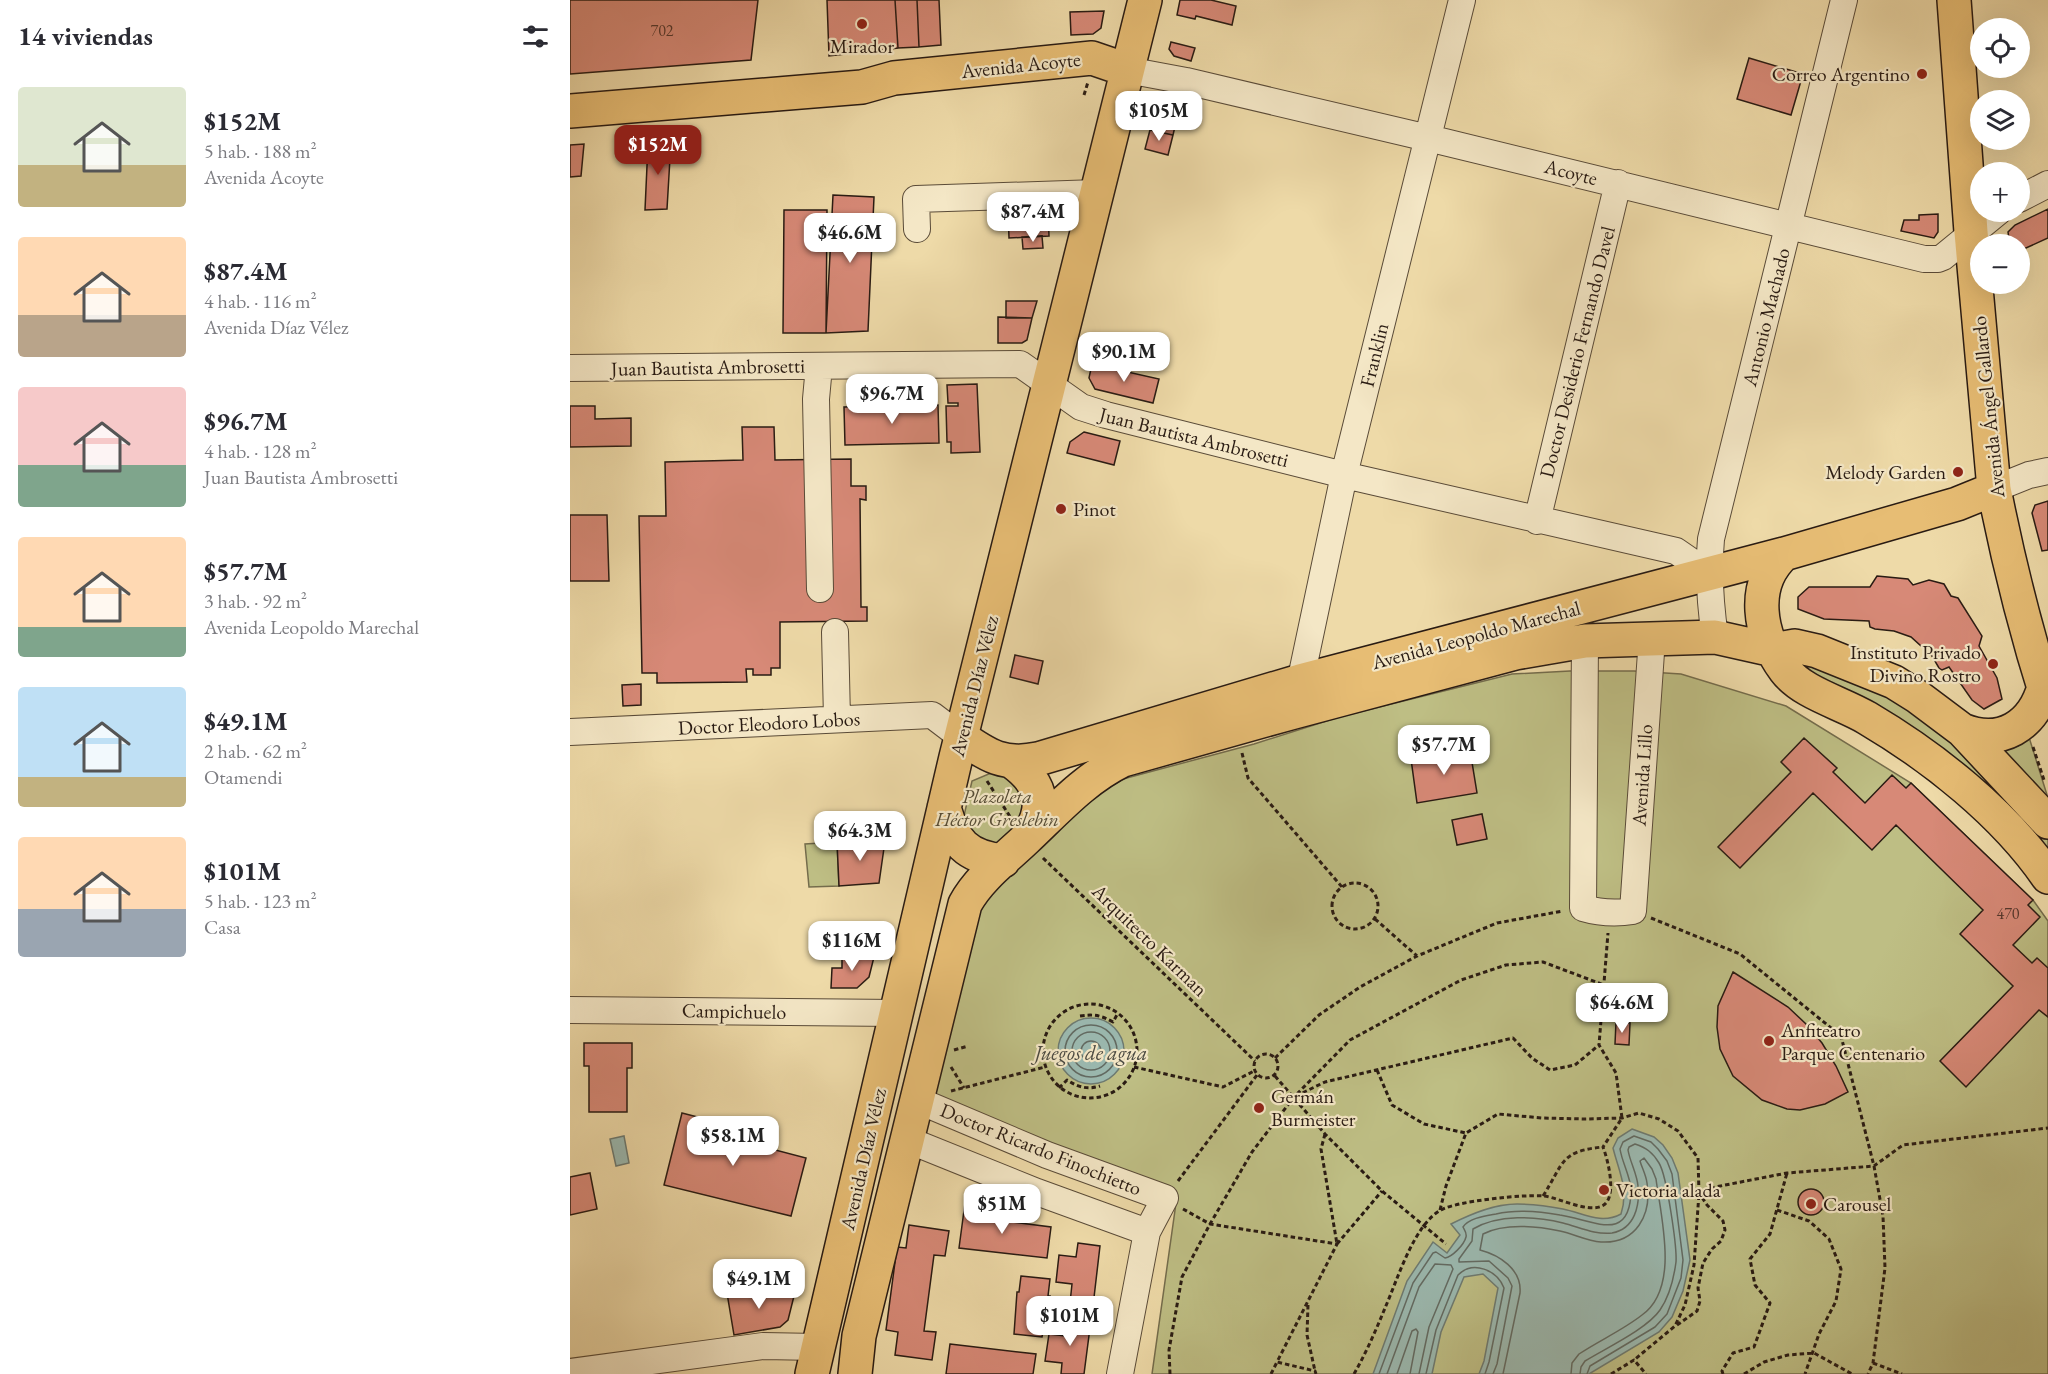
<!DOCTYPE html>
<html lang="es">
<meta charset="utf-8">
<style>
body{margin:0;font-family:"EB Garamond",serif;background:#f7f7f7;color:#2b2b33;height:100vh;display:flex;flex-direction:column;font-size:22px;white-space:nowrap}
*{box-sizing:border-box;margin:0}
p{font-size:20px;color:#7c7c81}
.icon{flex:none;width:33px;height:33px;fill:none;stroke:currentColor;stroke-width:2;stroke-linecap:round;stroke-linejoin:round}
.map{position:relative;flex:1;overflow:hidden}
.drawer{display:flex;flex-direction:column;background:#fff;width:570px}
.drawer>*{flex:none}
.buttons{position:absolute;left:1400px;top:18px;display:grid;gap:12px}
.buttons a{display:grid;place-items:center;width:60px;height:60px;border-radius:50%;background:#fff;box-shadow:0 6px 24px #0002;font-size:30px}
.price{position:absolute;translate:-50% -51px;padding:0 14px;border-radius:12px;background:#fff;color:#222;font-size:20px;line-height:39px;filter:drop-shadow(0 2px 3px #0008)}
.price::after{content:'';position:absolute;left:50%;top:36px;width:18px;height:14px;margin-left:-9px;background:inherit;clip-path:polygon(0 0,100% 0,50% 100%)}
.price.current{background:#8f2418;color:#fff}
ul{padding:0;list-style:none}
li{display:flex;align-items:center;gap:18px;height:150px;padding:0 18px}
li span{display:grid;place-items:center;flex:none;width:168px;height:120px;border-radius:6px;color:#555}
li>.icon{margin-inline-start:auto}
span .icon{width:72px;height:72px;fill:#fffc;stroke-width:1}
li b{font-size:26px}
h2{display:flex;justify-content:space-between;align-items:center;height:72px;padding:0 18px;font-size:26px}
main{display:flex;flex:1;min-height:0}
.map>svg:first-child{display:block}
.green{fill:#bebe84;stroke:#746c4c;stroke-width:1.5}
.water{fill:#9bb9b0;stroke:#6d7a71;stroke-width:1.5}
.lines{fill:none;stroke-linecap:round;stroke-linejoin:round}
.shore{stroke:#626a62;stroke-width:1.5}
.building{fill:#d78977;stroke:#291b13;stroke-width:1.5}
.minor-casing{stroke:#5a4b38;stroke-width:28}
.major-casing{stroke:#291b13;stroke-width:36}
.path{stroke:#291b13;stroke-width:3;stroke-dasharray:4.5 3;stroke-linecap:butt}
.minor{stroke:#f4e7c6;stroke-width:26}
.major{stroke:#e7bd74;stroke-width:33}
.poi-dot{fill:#8f2418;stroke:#f4e7c6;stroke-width:2}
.labels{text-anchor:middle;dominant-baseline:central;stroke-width:4.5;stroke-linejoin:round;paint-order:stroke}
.number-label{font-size:16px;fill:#54362c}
.poi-label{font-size:20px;fill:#291b13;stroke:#f4e7c6;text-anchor:start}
.street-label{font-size:20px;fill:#291b13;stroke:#f4e7c6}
.park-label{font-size:20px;font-style:italic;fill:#564c35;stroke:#f4e7c6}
.water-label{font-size:21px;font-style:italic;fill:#4b4a42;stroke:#f4e7c6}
</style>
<main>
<section class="drawer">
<h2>14 viviendas<svg class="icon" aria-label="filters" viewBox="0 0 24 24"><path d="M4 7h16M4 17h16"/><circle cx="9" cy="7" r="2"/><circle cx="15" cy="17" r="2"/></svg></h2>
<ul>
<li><span style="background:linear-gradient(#dfe7d0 65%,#c2b280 0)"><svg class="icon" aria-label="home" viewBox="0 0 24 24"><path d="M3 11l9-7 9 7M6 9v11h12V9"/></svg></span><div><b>$152M</b><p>5 hab. · 188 m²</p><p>Avenida Acoyte</p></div></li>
<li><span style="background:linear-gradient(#ffd9b3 65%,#b9a48a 0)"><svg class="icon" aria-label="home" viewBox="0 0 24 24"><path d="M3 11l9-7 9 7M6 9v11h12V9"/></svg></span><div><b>$87.4M</b><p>4 hab. · 116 m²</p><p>Avenida Díaz Vélez</p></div></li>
<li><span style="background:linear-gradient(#f6c9c9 65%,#7fa58c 0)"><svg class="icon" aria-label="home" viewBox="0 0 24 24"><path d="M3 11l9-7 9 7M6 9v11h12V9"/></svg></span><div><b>$96.7M</b><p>4 hab. · 128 m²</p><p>Juan Bautista Ambrosetti</p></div></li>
<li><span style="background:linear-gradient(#ffd9b3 75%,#7fa58c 0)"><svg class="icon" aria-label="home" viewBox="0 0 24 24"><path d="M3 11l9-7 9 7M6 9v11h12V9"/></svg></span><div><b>$57.7M</b><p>3 hab. · 92 m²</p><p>Avenida Leopoldo Marechal</p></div></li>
<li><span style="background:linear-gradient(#bfe0f5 75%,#c2b280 0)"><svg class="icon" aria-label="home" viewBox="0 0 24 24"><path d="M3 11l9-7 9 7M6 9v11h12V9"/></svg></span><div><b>$49.1M</b><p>2 hab. · 62 m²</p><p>Otamendi</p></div></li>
<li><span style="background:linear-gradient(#ffd9b3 60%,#9aa5b1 0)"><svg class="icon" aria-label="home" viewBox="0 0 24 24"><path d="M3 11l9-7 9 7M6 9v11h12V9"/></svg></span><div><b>$101M</b><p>5 hab. · 123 m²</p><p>Casa</p></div></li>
</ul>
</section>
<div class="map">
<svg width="1478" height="1374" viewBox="0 0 1478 1374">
<rect width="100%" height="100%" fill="#eedaa8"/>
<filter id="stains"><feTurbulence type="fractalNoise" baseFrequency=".00333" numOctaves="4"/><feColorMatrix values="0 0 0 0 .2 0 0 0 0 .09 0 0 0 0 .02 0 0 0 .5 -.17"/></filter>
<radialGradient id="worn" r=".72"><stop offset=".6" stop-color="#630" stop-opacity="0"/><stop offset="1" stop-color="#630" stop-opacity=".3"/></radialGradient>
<path class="green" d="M1235,662L1263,665L1371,726L1478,835V866L1234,670Z
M1000,671H1064L1111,674L1216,706L1341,783L1463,900L1478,921V1374H582L607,1196L361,1101L395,951L414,897L528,794L553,779L684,744L769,717L942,674Z
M1458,734L1477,795L1470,799L1431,750L1448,746Z
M421,773L442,775L455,789L454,824L425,846L406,840L393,820L402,781Z
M267,842L269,886L239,887L235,844Z"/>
<path class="water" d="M488 1051a33 33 0 1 1 66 0a33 33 0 1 1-66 0Z
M1062,1129L1084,1137L1093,1145L1102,1158L1108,1173L1120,1260L1113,1291L1102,1317L1089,1332L1019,1374H909L914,1361L928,1288L913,1274L894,1277L871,1332L862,1374H803L837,1281L863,1242L877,1253L890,1235L881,1224C901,1214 924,1204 947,1204C962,1204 978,1206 993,1209C1013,1213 1031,1225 1051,1214C1059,1189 1049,1172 1043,1148L1048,1138Z
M54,1136L59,1163L46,1166L40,1139Z"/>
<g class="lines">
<path class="shore" d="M495 1051a26 26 0 1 1 52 0a26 26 0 1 1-52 0Z
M502 1051a19 19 0 1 1 38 0a19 19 0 1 1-38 0Z
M511 1051a10 10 0 1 1 20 0a10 10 0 1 1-20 0Z
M809,1374L843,1283L863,1253L866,1252L875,1258C882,1257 894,1245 896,1237C897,1233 895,1231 893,1227C899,1218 915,1216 926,1214C947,1209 968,1211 990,1215C1023,1220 1061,1245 1061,1189C1060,1176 1052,1162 1050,1149L1053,1142L1064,1136L1081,1142L1088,1149L1097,1161L1102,1174L1113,1260L1111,1278L1097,1314L1085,1327L1020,1366L1017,1374
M817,1374L849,1287L865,1264L881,1265L883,1269L859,1327L849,1374
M827,1374L842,1331L846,1329L848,1332L840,1374
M856,1374L866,1330L888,1275C903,1260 927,1270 934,1288L919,1362L915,1374
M923,1374L927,1364L942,1286L938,1278L919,1261L889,1262V1259L902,1241L903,1229C928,1214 966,1216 993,1223C1009,1227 1025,1235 1042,1233C1065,1229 1070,1205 1068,1186C1067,1174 1060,1162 1058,1150L1059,1147L1065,1144C1077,1148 1083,1153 1089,1163C1097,1176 1107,1247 1106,1262C1104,1277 1099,1297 1090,1310C1077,1329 1036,1348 1015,1361L1011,1367L1010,1374
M933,1374L950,1293C952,1269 929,1255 910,1250L913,1234C934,1223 967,1226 990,1231C1004,1234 1017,1241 1031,1242C1066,1244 1082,1215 1077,1183C1076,1175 1072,1168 1070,1161L1074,1158L1082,1169L1086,1179C1091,1218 1110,1288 1072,1315C1053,1330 1030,1340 1009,1354L1002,1363L1001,1374"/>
</g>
<path class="building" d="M0,0H188L181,60L0,74Z
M257,0H325L328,48L259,56Z
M325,0H347L349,47L328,48Z
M347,0H369L371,45L349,47Z
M610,0H641L666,6L662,25L626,16L625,19L607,15Z
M534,11L531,28L523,34L501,35L500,12Z
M601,42L625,48L621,61L604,56L599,49Z
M1179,58L1233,74L1221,115L1167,99Z
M590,96L611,101L603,135L580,130L585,104H588Z
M580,130L603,135L598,155L575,149Z
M101,141L97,209L75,210L78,144Z
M14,144L11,176L0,177V145Z
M263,195L304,197L298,331L256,333Z
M1478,209V238L1456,248H1449V244H1440L1438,232L1445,225Z
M214,210H257L256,333H213Z
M478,210L479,236L439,238L438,211Z
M1368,214V232L1364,238L1331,231L1334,220H1349V215Z
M472,236L473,248L453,249L452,237Z
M436,301H467L462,318H436Z
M428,317L462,318L457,340L452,343H428Z
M526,350L562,358L559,372L522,364Z
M522,364L589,379L583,403L525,389L519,378Z
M407,384L410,452L381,453V442H377L376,406H388V403H378L377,385Z
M368,405L369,443L275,445L274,407Z
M0,406H25V419L61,418V446L0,447Z
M172,427H204L205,460L281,459V486H296V500L290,499L291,607H297V621L210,622V668H201V675H183V669H176L177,682L87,683V673H72L69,516H96L95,462L173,460Z
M514,432L550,441L544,465L497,453L500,442Z
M1478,501V550L1472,551L1462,513L1465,505Z
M0,515H37L39,581H0Z
M1307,576L1338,579L1343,585L1359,580L1374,584L1381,596L1388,598L1412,636L1409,646L1427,678L1432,699L1414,709L1402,700L1379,667L1372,670L1369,668L1362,656L1341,637L1324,631L1305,629L1300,627L1299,621L1254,619L1228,609V597L1239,587H1300Z
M445,655L473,661L468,684L440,677Z
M71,684V705L53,706L52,685Z
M1234,738L1267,768L1263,772L1295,803L1322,775L1336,788L1341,783L1463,900L1458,905L1470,917L1443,945L1462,963L1467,958L1478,968V1017L1469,1010L1396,1087L1370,1061L1443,986L1390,934L1413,910L1326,825L1302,850L1243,793L1170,868L1148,847L1221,772L1211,762Z
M900,750L907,793L847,803L841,759Z
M912,814L917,839L887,845L882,820Z
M315,841L309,883L269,886L267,842Z
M272,956L304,957L299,977L287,988H261L262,968H272Z
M1163,972L1218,1007L1236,1024L1252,1043L1266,1066L1278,1092L1255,1104L1230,1110L1217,1109L1192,1100L1163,1076L1150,1049L1147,1027L1148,1006Z
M1046,1022L1060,1023L1059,1045L1045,1044Z
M14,1043H62V1068H57V1112H19V1066H14Z
M112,1113L182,1131L179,1143L236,1158L221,1216L94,1185Z
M20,1173L27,1209L0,1215V1177Z
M1228 1202a13 13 0 1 1 26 0a13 13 0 1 1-26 0Z
M395,1203L412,1205L410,1218L481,1227L477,1258L389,1248Z
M339,1225L379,1231L375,1256L364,1255L354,1331L366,1332L362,1360L325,1355L328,1332L316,1330L327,1247L336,1248Z
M508,1243L530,1246L523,1306L500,1303L502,1284L486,1282L489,1255L506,1257Z
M451,1276L480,1279L478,1296H480L472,1337L444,1334L447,1292H449Z
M192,1287L224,1296L218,1320L210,1327L164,1335L157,1293Z
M498,1317L521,1320L514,1374H491L492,1363L475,1361L479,1334L495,1336Z
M380,1344L466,1354L463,1374H376Z"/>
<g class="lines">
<defs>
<path id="minor" d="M557,70L616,81L858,138L1354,259H1368L1373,257L1428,212
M1449,199L1478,184
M347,229L346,199L527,193
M249,366L246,399L250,589
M0,368L450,364L511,407L536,415L774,475L1106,551L1138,573
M1424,489L1459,475L1478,471
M967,521L1048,183
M265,632L267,719
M1145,637C1140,603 1138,573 1141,539L1274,0
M1015,641L1013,908C1030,913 1045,914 1063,911L1082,638
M727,697L774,475L892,0
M0,732L362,715L391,737
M0,1010L327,1013
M347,1100L477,1155L595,1198L577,1232L550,1374
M338,1140L467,1192L577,1232
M0,1372L193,1346L248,1347"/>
<path id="major" d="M1384,0L1401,232L1424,489C1438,560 1456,632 1478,701
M0,111L292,87L324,78L522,58L557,70
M1214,554C1180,585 1189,635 1215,670C1232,693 1272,703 1297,718C1363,757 1434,813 1478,877
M1392,730C1431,746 1463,726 1474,687
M391,737C418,756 434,766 468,759L730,681L1214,554L1387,504L1424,489
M441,761C471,782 478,805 458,836
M374,808C384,842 396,857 433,861
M242,1374L386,757L575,0
M285,1374L289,1336L395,904C409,878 435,859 456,839C487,810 514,779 553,760L724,712L945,653L1015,641L1145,637L1203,650L1225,646L1247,651L1324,682L1348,697L1392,730L1478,822"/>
</defs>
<use href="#minor" class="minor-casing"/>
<use href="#major" class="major-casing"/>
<path class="path" d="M514,95L518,82
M1463,747L1474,780
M672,753L678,778L772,887
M417,781L441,818
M473,858L685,1061
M762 906a23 23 0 1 1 46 0a23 23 0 1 1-46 0Z
M1081,918L1170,954L1271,1036L1304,1166L1313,1216L1315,1268L1303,1363L1298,1374
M805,919L847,956
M473 1051a47 47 0 1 1 94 0a47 47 0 1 1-94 0Z
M510,1016C523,1014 531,1015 543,1022L548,1013
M384,1050L398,1046
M684 1066a12 12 0 1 1 24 0a12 12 0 1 1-24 0Z
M705,1058L749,1015L790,987L847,956L927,923L993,911
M381,1067L394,1088
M564,1067L653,1087L684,1071
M807,1070L822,1105L854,1124L896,1133
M705,1076L755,1134L812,1191L876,1244
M489,1088L497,1080C508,1087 517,1090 530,1086
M381,1091L475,1067
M726,1096L755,1082L943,1038L962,1058L980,1070L1005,1065L1029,1045
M755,1134L751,1149L767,1244
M608,1181L687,1075
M973,1196C994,1163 990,1151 1033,1147
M613,1209L640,1224L767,1244L707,1362L745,1371L746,1374
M870,1210L876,1186L896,1133L928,1114L972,1118L1016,1119L1052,1118L1069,1113L1089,1119L1108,1131L1128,1158L1129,1193L1124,1265L1115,1305L1105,1326L1064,1360
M1207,1210L1239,1221L1259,1239L1271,1269L1266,1301L1249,1334L1235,1374
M767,1244L812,1191
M738,1305L737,1335L745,1371
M1107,1325L1127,1311L1130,1301L1128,1288L1133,1263L1142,1249L1151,1241L1155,1230L1153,1221L1137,1205L1129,1193L1145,1187L1217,1173L1304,1166L1333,1145L1478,1128
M1303,1363L1332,1374
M600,1374L599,1350L612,1277L640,1224L682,1152L724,1097L780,1040L891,980L936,965L973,962L1034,985
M701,1374L707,1362
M784,1374C796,1353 806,1330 815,1308C827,1281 844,1224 871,1210C886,1201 956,1194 974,1196C989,1198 1018,1213 1032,1206C1048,1199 1038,1160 1033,1147L1052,1118L1046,1073L1029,1045L1038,933
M1041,1374L1064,1360L1076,1374
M1153,1374L1152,1371L1163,1353L1184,1347L1200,1303L1185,1285L1180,1259L1200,1234L1217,1173
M1174,1374L1194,1362L1218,1355L1244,1353L1282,1374"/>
<use href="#minor" class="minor"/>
<use href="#major" class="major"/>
</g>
<g class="poi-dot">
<circle cx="292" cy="24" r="6"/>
<circle cx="1352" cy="74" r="6"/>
<circle cx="1388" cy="472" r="6"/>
<circle cx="491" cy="509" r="6"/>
<circle cx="1423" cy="664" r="6"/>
<circle cx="1199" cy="1041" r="6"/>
<circle cx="689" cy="1108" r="6"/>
<circle cx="1034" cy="1190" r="6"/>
<circle cx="1241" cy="1204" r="6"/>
</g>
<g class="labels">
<g class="number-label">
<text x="92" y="30">702</text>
<text x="1438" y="913">470</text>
</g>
<g class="poi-label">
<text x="292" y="46" text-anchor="middle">Mirador</text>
<text x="1340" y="74" text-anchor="end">Correo Argentino</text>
<text x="1376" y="472" text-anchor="end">Melody Garden</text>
<text x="503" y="509">Pinot</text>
<text x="1411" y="652" text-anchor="end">Instituto Privado<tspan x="1411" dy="23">Divino Rostro</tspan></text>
<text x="1211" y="1030">Anfiteatro<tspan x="1211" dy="23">Parque Centenario</tspan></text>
<text x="701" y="1096">Germán<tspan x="701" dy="23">Burmeister</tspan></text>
<text x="1046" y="1190">Victoria alada</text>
<text x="1253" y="1204">Carousel</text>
</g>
<g class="street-label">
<text transform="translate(451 65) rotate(-6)">Avenida Acoyte</text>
<text transform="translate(1001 172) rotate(14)">Acoyte</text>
<text transform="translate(1196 317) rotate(-76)">Antonio Machado</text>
<text transform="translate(1007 352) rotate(-76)">Doctor Desiderio Fernando Davel</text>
<text transform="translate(804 355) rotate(-76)">Franklin</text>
<text transform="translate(138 367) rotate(-1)">Juan Bautista Ambrosetti</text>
<text transform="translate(1418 407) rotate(-96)">Avenida Ángel Gallardo</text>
<text transform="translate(624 437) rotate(14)">Juan Bautista Ambrosetti</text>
<text transform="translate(906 635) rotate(-15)">Avenida Leopoldo Marechal</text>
<text transform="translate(404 686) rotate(-76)">Avenida Díaz Vélez</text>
<text transform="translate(199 723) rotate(-3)">Doctor Eleodoro Lobos</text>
<text transform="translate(1072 775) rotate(-86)">Avenida Lillo</text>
<text transform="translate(580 940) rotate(44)">Arquitecto Karman</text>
<text transform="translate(164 1011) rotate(1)">Campichuelo</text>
<text transform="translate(471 1149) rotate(22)">Doctor Ricardo Finochietto</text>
<text transform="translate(293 1159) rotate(-77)">Avenida Díaz Vélez</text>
</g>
<g class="park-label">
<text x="427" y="796">Plazoleta<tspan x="427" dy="23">Héctor Greslebin</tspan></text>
</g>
<g class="water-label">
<text x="521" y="1052">Juegos de agua</text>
</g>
</g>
<rect width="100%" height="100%" filter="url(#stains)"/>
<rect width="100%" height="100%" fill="url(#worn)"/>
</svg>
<div class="buttons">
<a><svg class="icon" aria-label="locate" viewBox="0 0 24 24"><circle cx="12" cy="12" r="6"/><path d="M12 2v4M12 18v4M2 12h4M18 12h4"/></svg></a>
<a><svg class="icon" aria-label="layers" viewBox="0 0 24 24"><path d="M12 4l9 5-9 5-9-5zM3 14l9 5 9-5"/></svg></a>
<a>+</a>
<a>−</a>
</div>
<b class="price" style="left:589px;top:142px">$105M</b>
<b class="price current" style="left:88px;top:176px">$152M</b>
<b class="price" style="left:463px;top:243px">$87.4M</b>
<b class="price" style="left:280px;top:264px">$46.6M</b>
<b class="price" style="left:554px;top:383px">$90.1M</b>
<b class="price" style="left:322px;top:425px">$96.7M</b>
<b class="price" style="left:874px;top:776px">$57.7M</b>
<b class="price" style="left:290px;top:862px">$64.3M</b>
<b class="price" style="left:282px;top:972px">$116M</b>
<b class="price" style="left:1052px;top:1034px">$64.6M</b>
<b class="price" style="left:163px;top:1167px">$58.1M</b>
<b class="price" style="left:432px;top:1235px">$51M</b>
<b class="price" style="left:189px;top:1310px">$49.1M</b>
<b class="price" style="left:500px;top:1347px">$101M</b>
</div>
</main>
